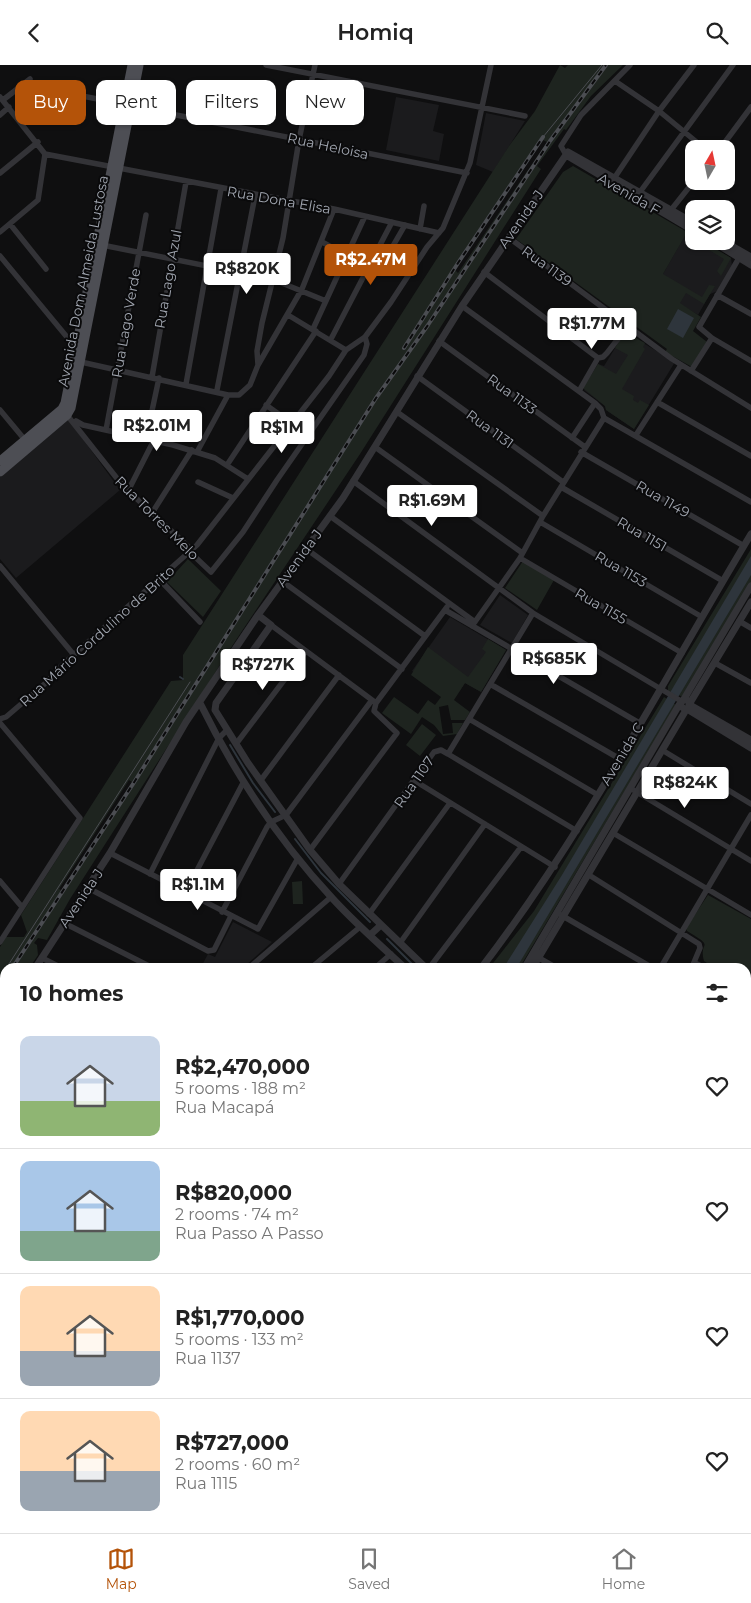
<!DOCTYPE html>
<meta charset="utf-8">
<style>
body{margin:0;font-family:Montserrat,sans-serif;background:#f6f6f6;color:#222;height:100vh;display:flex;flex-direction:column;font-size:19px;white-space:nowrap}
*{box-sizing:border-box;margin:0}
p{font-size:16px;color:#767676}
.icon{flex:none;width:28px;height:28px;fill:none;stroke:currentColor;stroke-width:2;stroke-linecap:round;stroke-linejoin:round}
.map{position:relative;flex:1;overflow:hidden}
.sheet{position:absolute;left:0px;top:898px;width:751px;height:571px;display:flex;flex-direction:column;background:#fff;border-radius:15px 15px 0 0;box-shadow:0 1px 4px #0004}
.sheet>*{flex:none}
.hud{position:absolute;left:15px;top:15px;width:500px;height:45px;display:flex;gap:10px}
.needle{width:32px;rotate:9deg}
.tools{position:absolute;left:685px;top:75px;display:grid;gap:10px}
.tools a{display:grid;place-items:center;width:50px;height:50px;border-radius:10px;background:#fff;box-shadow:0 1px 4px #0004;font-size:25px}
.price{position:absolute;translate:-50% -42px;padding:0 11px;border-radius:5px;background:#fff;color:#222;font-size:16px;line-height:32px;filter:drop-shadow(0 1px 2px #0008)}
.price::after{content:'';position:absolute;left:50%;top:30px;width:15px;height:11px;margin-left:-8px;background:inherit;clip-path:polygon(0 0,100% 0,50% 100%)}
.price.selected{background:#b45309;color:#fff}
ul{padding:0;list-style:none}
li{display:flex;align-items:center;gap:15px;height:125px;padding:0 20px}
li+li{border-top:1px solid #e0e0e0}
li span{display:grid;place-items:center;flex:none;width:140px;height:100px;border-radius:10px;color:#555}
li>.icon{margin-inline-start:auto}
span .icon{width:60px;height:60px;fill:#fffc;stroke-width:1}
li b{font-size:21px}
h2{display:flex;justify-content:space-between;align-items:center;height:60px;padding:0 20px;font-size:21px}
.pill{padding:0 18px;border-radius:10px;background:#fff;box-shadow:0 1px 4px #0004;font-size:18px;line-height:45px}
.pill.selected{background:#b45309;color:#fff}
header{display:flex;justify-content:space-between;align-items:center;height:65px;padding:0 20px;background:#fff;font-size:22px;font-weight:600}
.dock{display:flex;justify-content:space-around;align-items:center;height:70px;border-top:1px solid #e0e0e0;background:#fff;font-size:14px;color:#767676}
.dock a{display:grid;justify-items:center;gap:2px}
.dock .selected{color:#b45309}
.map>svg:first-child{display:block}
.built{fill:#1b1b1d}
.green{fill:#1e241f;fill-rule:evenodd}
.water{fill:#2e353c}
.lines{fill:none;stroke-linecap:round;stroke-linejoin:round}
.stream{stroke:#2e353c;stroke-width:2}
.minor{stroke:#333337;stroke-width:5.5}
.tertiary{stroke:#333337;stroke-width:7}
.primary{stroke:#4d4e54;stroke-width:9}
.tram{stroke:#4b4d52;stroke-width:1}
.rail-casing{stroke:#4b4d52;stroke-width:4}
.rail{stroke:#0a0a0b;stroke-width:2;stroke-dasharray:5.5;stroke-linecap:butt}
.labels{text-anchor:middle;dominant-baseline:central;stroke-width:4;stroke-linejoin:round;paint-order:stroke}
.street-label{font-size:14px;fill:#a1a6b0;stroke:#0a0a0b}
</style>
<header><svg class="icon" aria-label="back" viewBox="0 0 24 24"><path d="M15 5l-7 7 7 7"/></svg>Homiq<svg class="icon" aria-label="search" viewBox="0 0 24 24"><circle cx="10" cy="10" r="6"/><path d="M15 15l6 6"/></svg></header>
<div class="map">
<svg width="751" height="1468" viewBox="0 0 751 1468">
<rect width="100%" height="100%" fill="#0f0f10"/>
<path class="built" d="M396,32L439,40L433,66L444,69L439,96L386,85Z
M486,48L525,56L493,107L476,100Z
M687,167L694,171V176H702L731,193L732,201L718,226L710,229L698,250L680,239L660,214Z
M625,267L675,297L634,364L606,345L605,341L584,325L598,299L604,301Z
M67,355H69L120,425L16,513L0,494V412Z
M500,530L528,550L512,578L480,560Z
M450,552L506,585L481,627L465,618L453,635L412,606Z
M233,857L272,877L244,902H201L208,889L215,892Z
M746,1125L751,1129V1192L746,1188Z"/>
<path class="green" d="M560,0L565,3L568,0H623L591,31L566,65L564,64L537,101L541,104L360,389L236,575L70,834L47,875L38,873L34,878L37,880L38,890L30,902H5V941L0,949V882L6,872H24L27,867L21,850L171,616L183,615V590L509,81L535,46ZM543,75L547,77L458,208L455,205ZM129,715L132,717L63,826L59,824Z
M242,33L274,40L269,61L238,54Z
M573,101L694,171V176L685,171L663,209L702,232L709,220L715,221L704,239L686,228L680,238L701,252L693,266L707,277L692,302L665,287L667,284L516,174L563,107Z
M694,176H702L731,193L721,211L717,206L724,194Z
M625,267L645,278L643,282L645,284L622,324L634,331L633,335L638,338L640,335L649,340L634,364L606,345L605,341L583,323L598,299L616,309L628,290L615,283Z
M751,484V518L683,632L668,626V621Z
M188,494L221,526L203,552L167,517Z
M523,496L554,515L537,545L505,523Z
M488,574L506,585L481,627L465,618L454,635L470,647L465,655H451L448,640L439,642L443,669L453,668L452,658H463L457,669L443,671L434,660L422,652L411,669L382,648L394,632L418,649L428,635L435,640L441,632L411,610L428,582L468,612L486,587L482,584Z
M664,632L676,640L520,902H490L534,846Z
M422,659L436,670L420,691L406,680Z
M302,816L303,839H293L292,817Z
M708,830L751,854V926L746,923V902H713L704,896C698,875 717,884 687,866L686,863Z
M751,1067V1118L746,1114V1075Z
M5,1144V1205L0,1209V1152Z"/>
<path class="water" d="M678,244L694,253L683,273L667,264Z
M751,491V510L517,902H504L562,810Z"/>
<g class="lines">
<path class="stream" d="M180,612L183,614
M230,680L253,718L275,747
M295,774L321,808L370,857
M387,874L415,902
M0,1459L5,1453"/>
<path class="minor" d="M266,0L525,51
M615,16L659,46L705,84
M40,23L124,39
M0,32L45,89L334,144L439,168
M3,35L30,14
M131,41L467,108
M0,50L9,42
M720,84L751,42
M566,90L561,81L581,50L630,0
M0,108L38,77
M615,112L659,46L694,0
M640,127L733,0
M671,145L694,116
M10,159L46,204
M420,164L424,141
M0,167L38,135L45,89
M508,172L672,294L751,343
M322,177L378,207L405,160
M102,180L272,214L326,236
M0,191L76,283
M739,193L699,262L712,273L751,296
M484,207L598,293
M717,230L751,249
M462,241L595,338L601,344L604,353
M288,250L346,285
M313,264L365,151
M331,274L392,157
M439,276L585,382
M81,297L228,330
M258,300L257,286L262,258L283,173L299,75L315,0
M691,306L712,273
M417,311L563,417
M152,312L186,117
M186,319L221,124
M217,325L255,131
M579,326L598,293L603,292L607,288L628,261
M657,337L751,391
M266,340L308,370
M0,345L25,375
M397,347L543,451
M67,350L123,421L192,485V489L211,507L243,467L277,415L364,290L367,279L365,272
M604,353L751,437
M76,356L83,360L173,380L215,393L248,414
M106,365L146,150
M636,370L681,300
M572,373L595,338
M146,374L159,313
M375,382L521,487
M197,387L228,330H239L250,320L258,300L302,224L334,144
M581,387L744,481
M227,400L316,266
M353,416L533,548L681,636
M198,417L233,433
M561,422L723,516
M128,426L154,375
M152,448L192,385
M330,451L475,557
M540,457L702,552
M305,483L425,571
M520,493L682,588
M0,501L74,590
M160,515L200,557
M282,516L402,604
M445,545L641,659
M739,556L751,563
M271,560L372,635L376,638L374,646L397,668L310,785
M472,561L520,493L543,451L604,353
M715,598L751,618
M490,619L620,694
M376,638L447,542
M0,654L6,652L48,616L60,602L197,480L329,311L346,285L365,272L391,237L427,182L443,163L470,98L491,0
M469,654L598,730
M0,658L80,753L0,877
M236,679L306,586
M662,685L751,739
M448,689L577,766
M261,715L339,610
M415,716L555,802
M630,723L751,796
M613,768L751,850
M110,788L258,864L298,793
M150,809L219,673L227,665
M589,810L699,879L700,883L692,902
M0,816L22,842
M339,819L434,687L441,685L448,689L533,548
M88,823L208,886L214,885L231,851
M185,828L243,718
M222,847L267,762L271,757L286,750L372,635
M369,849L450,738
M561,850L651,902
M64,858L151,902
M400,878L485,759
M538,889L539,893L555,902
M42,893L60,902
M695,898L703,902
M250,902L331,832
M312,902L360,862
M376,902L391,889
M430,902L521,782
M661,902L751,750
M746,928L751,931
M0,964L5,967
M746,985L751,988
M0,1009L5,1012
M746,1042L751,1045
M0,1055L5,1058
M746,1061L751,1053
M0,1102L5,1104
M746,1119L751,1123
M0,1147L5,1138
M0,1213L5,1208
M0,1249L5,1255
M746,1290L751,1294
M0,1314L5,1320
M746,1335L751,1340
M0,1377L5,1382
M746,1404L751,1408
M746,1435L751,1444
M68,1464L70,1468
M125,1464L128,1468
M183,1464L186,1468
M493,1464L495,1468
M540,1464L542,1468
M595,1464L597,1468
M651,1464L654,1468
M706,1464L708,1468
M205,1468L211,1464
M317,1468L324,1464
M415,1468L422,1464"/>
<path class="tertiary" d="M566,90L694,166
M712,176L751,200
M723,176L751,192
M258,550L271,560L216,638L215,645L248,698L310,785L339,819L425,902
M684,634L751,521
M200,638C235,709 278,775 333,834C355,858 380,880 404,902
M690,638L751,537
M690,640L751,675
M687,644L751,683
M370,870L381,860
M36,902L110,788L186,657L258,550L343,433L462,241L568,87L694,158
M482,902C586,766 663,615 751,469
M525,902L679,640
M533,902L686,645L689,642V636L684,634L679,640L686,645
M0,958L5,951
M746,1199L751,1203
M746,1220L751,1225
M746,1309L751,1304
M746,1318L751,1313
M0,1439L5,1435
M240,1464L243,1468
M275,1464L277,1468
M3,1468L7,1464
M14,1468L19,1464
M511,1468L519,1464
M526,1468L533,1464"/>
<path class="primary" d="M0,396L62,344L65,338L132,0
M0,407L67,350L71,343L139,0"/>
<path class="tram" d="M543,72L602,0
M7,902L190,617"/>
<defs>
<path id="rail" d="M404,283L458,198L543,72
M13,902L133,719L376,333L428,260L550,76L606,0
M0,923L5,915"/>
</defs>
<use href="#rail" class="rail-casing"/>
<use href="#rail" class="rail"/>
</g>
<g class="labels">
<g class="street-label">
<text transform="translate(328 81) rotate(12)">Rua Heloisa</text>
<text transform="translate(629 129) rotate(30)">Avenida F</text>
<text transform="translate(279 135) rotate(10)">Rua Dona Elisa</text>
<text transform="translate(521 154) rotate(-55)">Avenida J</text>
<text transform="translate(547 201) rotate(36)">Rua 1139</text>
<text transform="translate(168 214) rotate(-80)">Rua Lago Azul</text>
<text transform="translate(83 216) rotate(-79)">Avenida Dom Almeida Lustosa</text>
<text transform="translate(126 258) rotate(-80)">Rua Lago Verde</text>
<text transform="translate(512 329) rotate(36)">Rua 1133</text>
<text transform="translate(490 364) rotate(36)">Rua 1131</text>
<text transform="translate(663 434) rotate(30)">Rua 1149</text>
<text transform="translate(157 453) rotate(45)">Rua Torres Melo</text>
<text transform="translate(642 469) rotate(30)">Rua 1151</text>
<text transform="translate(299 493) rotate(-54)">Avenida J</text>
<text transform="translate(621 504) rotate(30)">Rua 1153</text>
<text transform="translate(601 541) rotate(30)">Rua 1155</text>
<text transform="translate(97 571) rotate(-42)">Rua Mário Cordulino de Brito</text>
<text transform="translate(622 689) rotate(-59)">Avenida C</text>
<text transform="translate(414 717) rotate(-55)">Rua 1107</text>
<text transform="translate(81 833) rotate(-56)">Avenida J</text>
</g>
</g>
</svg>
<div class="tools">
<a><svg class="needle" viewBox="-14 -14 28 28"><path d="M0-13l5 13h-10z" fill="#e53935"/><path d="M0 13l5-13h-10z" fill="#767676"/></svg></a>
<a><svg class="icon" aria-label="layers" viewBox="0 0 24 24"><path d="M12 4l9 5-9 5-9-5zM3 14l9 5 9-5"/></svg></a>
</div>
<b class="price selected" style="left:371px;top:221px">R$2.47M</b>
<b class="price" style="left:247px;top:230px">R$820K</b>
<b class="price" style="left:592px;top:285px">R$1.77M</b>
<b class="price" style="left:157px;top:387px">R$2.01M</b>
<b class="price" style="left:282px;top:389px">R$1M</b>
<b class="price" style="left:432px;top:462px">R$1.69M</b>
<b class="price" style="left:554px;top:620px">R$685K</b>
<b class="price" style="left:263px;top:626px">R$727K</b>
<b class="price" style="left:685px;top:744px">R$824K</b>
<b class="price" style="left:198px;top:846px">R$1.1M</b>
<div class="hud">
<a class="pill selected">Buy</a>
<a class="pill">Rent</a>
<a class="pill">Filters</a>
<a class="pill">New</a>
</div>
<section class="sheet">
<h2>10 homes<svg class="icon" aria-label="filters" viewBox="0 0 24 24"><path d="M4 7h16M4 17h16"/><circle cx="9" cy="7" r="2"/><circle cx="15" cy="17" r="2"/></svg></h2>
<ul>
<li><span style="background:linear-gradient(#c9d6e8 65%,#8fb573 0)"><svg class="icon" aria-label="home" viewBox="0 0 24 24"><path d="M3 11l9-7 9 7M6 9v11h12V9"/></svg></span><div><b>R$2,470,000</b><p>5 rooms · 188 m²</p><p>Rua Macapá</p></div><svg class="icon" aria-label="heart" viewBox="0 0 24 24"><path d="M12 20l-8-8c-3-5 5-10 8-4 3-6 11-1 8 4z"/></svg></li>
<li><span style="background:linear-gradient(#a9c7e8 70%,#7fa58c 0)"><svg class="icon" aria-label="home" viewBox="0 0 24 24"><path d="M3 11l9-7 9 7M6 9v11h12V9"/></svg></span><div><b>R$820,000</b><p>2 rooms · 74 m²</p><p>Rua Passo A Passo</p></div><svg class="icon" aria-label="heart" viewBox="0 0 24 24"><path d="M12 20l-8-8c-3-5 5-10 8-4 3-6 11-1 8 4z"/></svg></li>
<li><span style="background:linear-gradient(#ffd9b3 65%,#9aa5b1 0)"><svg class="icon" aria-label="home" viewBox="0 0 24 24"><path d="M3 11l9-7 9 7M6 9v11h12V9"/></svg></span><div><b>R$1,770,000</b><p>5 rooms · 133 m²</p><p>Rua 1137</p></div><svg class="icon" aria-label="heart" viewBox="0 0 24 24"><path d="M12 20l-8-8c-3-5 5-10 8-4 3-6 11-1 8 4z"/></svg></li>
<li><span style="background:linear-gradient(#ffd9b3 60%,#9aa5b1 0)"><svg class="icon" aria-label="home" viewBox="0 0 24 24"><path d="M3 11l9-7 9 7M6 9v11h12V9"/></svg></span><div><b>R$727,000</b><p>2 rooms · 60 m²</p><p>Rua 1115</p></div><svg class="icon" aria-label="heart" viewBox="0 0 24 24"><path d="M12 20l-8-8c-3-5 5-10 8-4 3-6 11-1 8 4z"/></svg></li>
</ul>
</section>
</div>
<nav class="dock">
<a class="selected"><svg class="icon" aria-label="map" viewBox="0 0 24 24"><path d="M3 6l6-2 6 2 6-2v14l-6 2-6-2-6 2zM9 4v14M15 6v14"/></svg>Map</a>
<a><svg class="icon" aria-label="saved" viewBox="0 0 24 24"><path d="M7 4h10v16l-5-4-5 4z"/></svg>Saved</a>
<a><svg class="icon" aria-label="home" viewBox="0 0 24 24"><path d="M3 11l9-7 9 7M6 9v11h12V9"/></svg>Home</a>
</nav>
